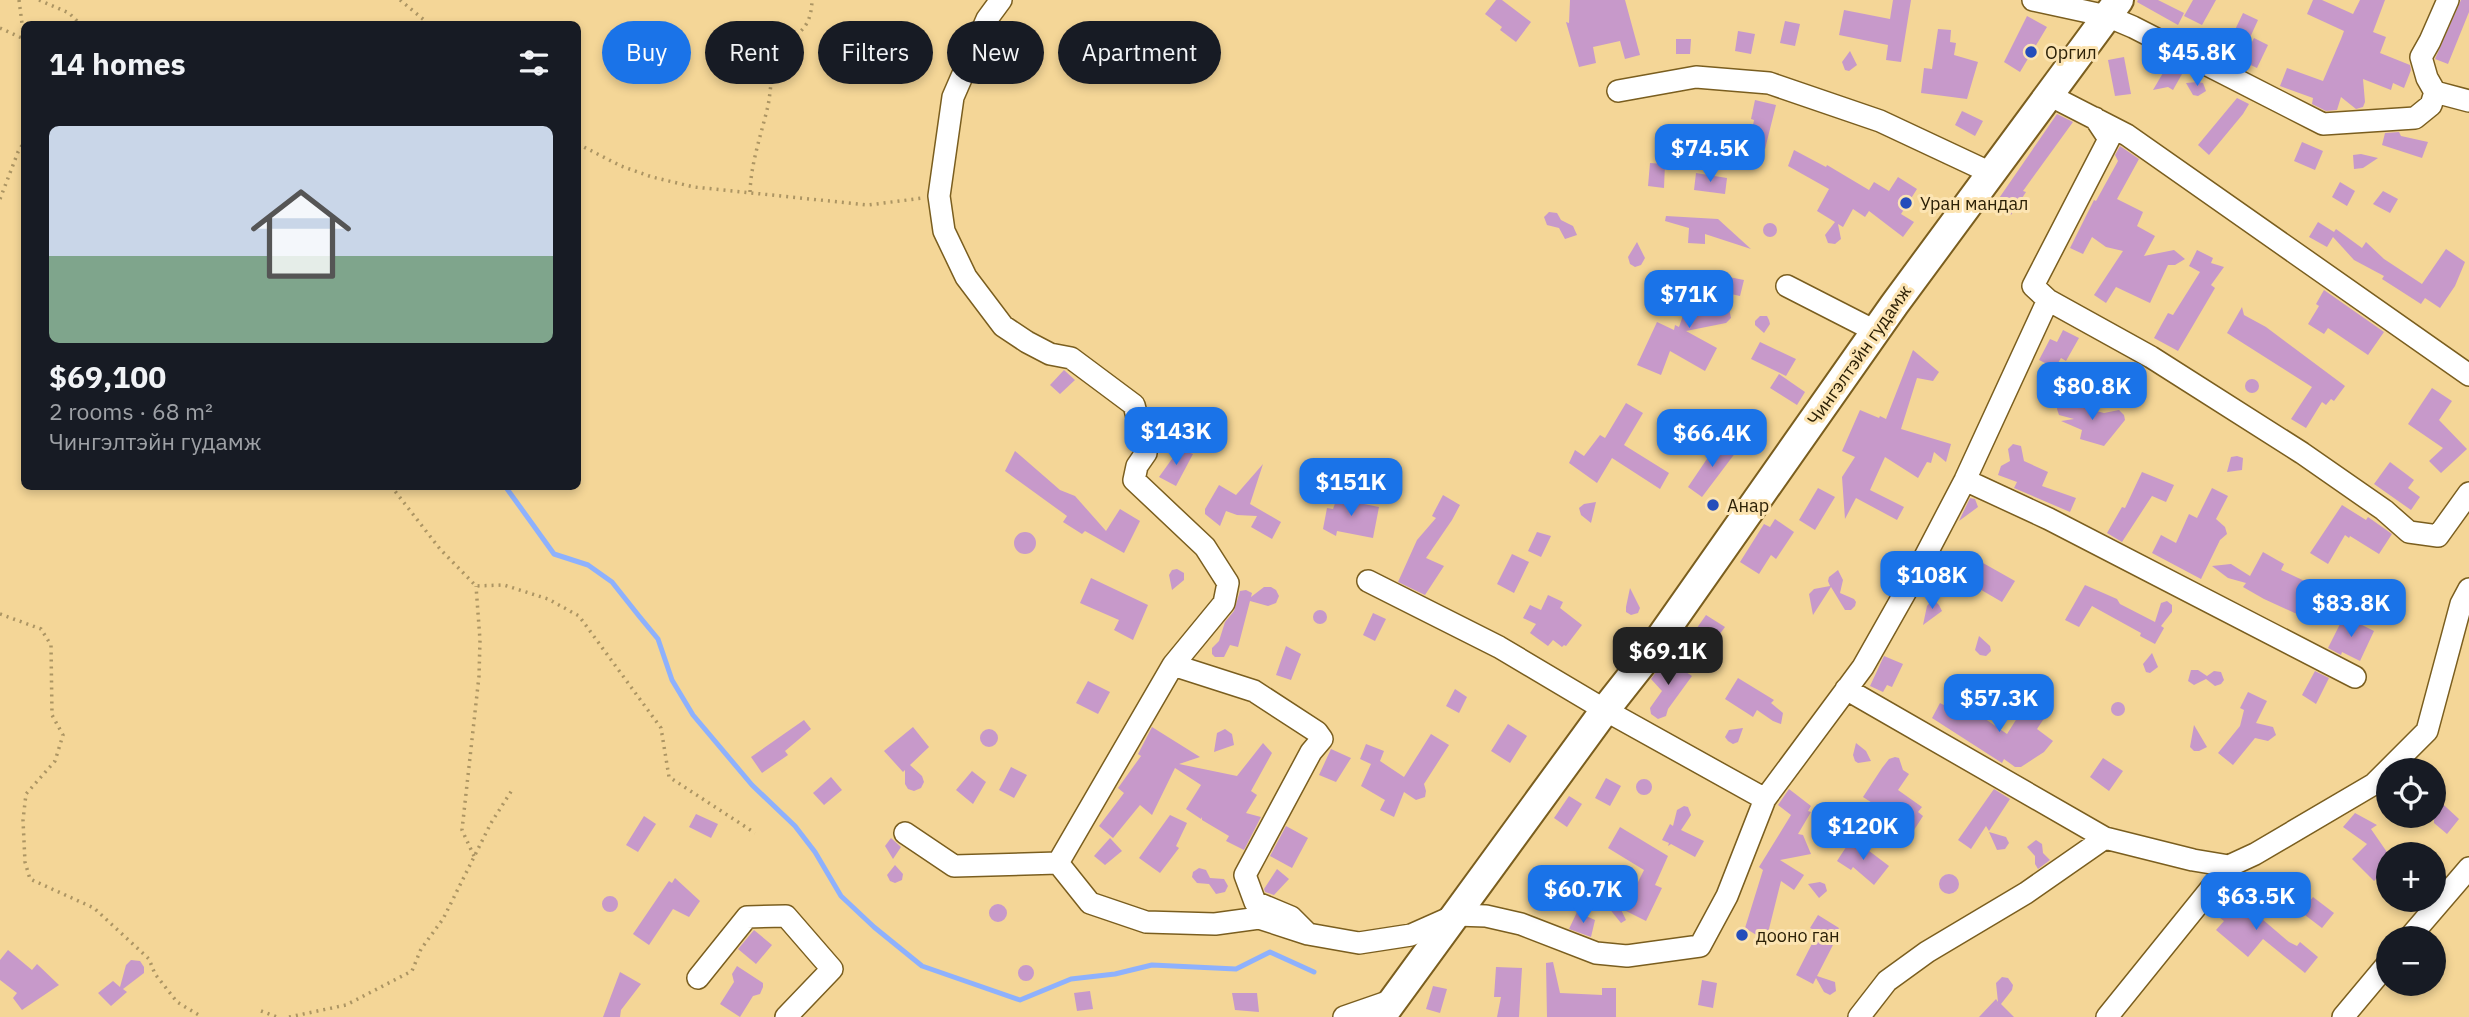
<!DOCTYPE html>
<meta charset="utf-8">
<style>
body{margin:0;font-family:"IBM Plex Sans",sans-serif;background:#242831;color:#f1f3f6;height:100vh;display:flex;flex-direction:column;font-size:26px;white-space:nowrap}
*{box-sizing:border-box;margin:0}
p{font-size:23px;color:#9ea1a6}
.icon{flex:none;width:38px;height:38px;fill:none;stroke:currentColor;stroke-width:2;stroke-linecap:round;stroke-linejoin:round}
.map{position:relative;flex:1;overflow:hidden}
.details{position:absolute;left:21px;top:21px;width:560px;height:469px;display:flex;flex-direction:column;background:#171b24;border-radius:10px;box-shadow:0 4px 10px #0003}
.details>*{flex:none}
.hud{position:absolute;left:602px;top:21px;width:665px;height:63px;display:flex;gap:14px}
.controls{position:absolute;left:2376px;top:758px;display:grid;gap:14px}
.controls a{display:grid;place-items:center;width:70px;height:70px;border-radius:50%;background:#171b24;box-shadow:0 4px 10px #0003;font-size:35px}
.price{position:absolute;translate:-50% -60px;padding:0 16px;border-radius:14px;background:#1a73e8;color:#fff;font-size:23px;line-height:46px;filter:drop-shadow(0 2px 4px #0008)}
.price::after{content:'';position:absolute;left:50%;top:42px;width:21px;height:16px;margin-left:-10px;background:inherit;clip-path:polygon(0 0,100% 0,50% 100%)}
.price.active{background:#222;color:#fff}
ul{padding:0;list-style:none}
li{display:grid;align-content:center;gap:14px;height:371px;padding:0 28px}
li span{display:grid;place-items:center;height:217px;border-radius:10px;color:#555}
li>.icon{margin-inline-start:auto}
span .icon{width:126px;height:126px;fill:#fffc;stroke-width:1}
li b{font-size:30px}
h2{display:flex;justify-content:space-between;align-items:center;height:84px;padding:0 28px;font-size:30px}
.tag{padding:0 24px;border-radius:32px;background:#171b24;box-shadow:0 4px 10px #0003;font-size:24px;line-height:63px}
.tag.active{background:#1a73e8;color:#fff}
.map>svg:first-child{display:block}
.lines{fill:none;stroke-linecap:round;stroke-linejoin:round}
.stream{stroke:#8eb1fd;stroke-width:5}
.building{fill:#c799ca}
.minor-casing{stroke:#7a5e1f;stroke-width:24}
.secondary-casing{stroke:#7a5e1f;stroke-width:32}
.path{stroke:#ac9563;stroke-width:3.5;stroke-dasharray:2 5;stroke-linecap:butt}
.minor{stroke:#fff;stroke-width:21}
.secondary{stroke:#fff;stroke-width:28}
.poi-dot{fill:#244dbb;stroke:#fce4b2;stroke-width:2.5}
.labels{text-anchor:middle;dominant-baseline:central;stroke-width:6;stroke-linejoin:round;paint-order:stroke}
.poi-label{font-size:18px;fill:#2c2107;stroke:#fce4b2;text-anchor:start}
.street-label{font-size:18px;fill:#2c2107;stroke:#fce4b2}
</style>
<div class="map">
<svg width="2469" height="1017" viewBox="0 0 2469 1017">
<rect width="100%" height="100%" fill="#f4d697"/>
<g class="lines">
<path class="stream" d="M505,486L554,554L588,565L612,582L639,616L658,639L672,680L693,715L752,785L795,826L815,852L841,896L874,927L922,966L1020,1000L1071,979L1115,974L1152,965L1236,969L1270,952L1314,972"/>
</g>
<path class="building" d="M1496,0H1502L1531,22L1516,42L1500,30L1502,27L1485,14Z
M1570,0H1625L1640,55L1625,59L1620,41L1593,47L1596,63L1579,67L1566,22L1569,23Z
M1893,0H1911L1901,62L1886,60L1888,45L1839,35L1844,10L1890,19Z
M2138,0H2158L2184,13L2178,25L2137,2Z
M2193,0H2216L2202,25L2184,16Z
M2313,0H2322L2353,14L2360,0H2385L2373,32L2386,37L2380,53L2410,65L2411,70L2404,88L2393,83L2391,90L2363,79L2365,102L2363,107L2356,109L2341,97L2337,110L2326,111L2312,104L2313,98L2280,86L2287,68L2323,81L2341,39L2344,31L2307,14Z
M2461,0H2469V12L2448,64L2435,59Z
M2243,13L2258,20L2248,42L2233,34Z
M2027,16L2047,27L2020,72L2004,62Z
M1785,21L1800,24L1795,46L1780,43Z
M1938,29L1951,30L1950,42L1956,43L1954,55L1978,62L1967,99L1921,93L1924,68L1932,69Z
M1738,31L1755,34L1751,54L1735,51Z
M2254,38L2268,45L2257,68L2242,61Z
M1676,39H1691L1690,54H1676Z
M1850,51L1857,65L1849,71L1845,70L1842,62Z
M2124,57L2131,94L2115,96L2108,60Z
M2167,66L2182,74L2173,90L2168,87L2153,90Z
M2198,82L2203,83L2206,91L2198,96L2193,95L2186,83Z
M2237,98L2249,104L2243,114L2209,155L2198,145Z
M1755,100L1776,105L1765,149L1749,145L1754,120L1751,119Z
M1962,111L1983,121L1975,136L1955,125Z
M2057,114L2073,122L2023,191L2026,192L2011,215L1995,204Z
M1697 133a7 7 0 1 1 14 0a7 7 0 1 1-14 0Z
M2399,132L2401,136L2428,142L2422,158L2382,145L2385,133Z
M2302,142L2323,151L2315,170L2294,161Z
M2120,146L2139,159L2117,199L2143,212L2137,226L2155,236L2144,256L2174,250L2185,259L2175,265H2168L2150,303L2116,287L2106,303L2094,295L2123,251L2106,247L2092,237L2083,254L2070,248L2094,200L2096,201L2118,161L2115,155Z
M1794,150L1826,167L1827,165L1869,190L1874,182L1889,191L1898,177L1917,189L1901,214L1914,222L1903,237L1869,211L1865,217L1853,209L1843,227L1838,224L1841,239L1835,244L1828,243L1825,235L1835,222L1817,211L1829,189L1788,166Z
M2361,154L2378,158L2363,168L2354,169L2353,155Z
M1650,163L1665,164L1664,188L1648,186Z
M1696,173L1727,178L1725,194L1694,190Z
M2340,182L2355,191L2347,206L2332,197Z
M2383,191L2398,199L2390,213L2373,204Z
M1549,212L1557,213L1561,220L1573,226L1577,235L1565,239L1559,228L1547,225L1544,217Z
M1666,216L1718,219L1751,249L1705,234V244L1688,243L1689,228L1665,221Z
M2318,222L2334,232L2336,229L2362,248L2366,242L2384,259L2422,284L2446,249L2465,262L2455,286L2440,308L2425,298L2421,304L2382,279L2384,276L2354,260L2333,237L2327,247L2309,237Z
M1763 230a7 7 0 1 1 14 0a7 7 0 1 1-14 0Z
M1637,242L1645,258L1641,265L1635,267L1630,264L1628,257Z
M2197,250L2213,258L2211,263L2224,267L2211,285L2215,288L2178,351L2154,338L2168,313L2173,315L2200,272L2189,266Z
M1704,274L1723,279L1731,318L1726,323L1686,331L1717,348L1705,371L1670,351L1661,375L1637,365L1657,322L1674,330L1675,325L1679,327L1689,298L1697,301Z
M1729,277L1744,280L1740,296L1726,293Z
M2324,290L2384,332L2368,355L2328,328L2324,334L2308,324L2319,306L2316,304Z
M2242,307L2244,315L2266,327L2345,386L2334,401L2331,399L2326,405L2322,402L2306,428L2291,419L2312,387L2227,333Z
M1760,316H1767L1769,320L1770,324L1764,333L1755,325V321Z
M2063,330L2079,338L2066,361L2061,358L2055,368L2039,360L2050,339L2057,342Z
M1760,342L1796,359L1786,376L1751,359Z
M1913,350L1939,372L1933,381L1917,378L1901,429L1951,444L1946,462L1934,452L1931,463L1927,462L1918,478L1885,457L1870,490L1904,507L1897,520L1856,498L1845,519L1842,477L1855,457L1842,451L1860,410L1879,418L1880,416L1886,419Z
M1064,370L1075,380L1060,394L1050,385Z
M1779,374L1805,392L1797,405L1770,388Z
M2245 386a7 7 0 1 1 14 0a7 7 0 1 1-14 0Z
M2432,388L2452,401L2439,420L2467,449L2441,473L2429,461L2443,448L2408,424Z
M2081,400L2094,405L2092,410L2104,413L2119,410L2124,415L2125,420L2104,446L2080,439L2082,430L2061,421L2074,419L2059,415L2057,409L2058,403L2064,402L2079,406Z
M1626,403L1643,413L1624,445L1669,473L1660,489L1612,458L1597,483L1569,463L1575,450L1584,456L1600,435L1605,438Z
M1678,412L1691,420L1680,438L1668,430Z
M1719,441L1736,452L1702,497L1688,487Z
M2013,444L2021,446L2024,461L2048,472L2042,486L2076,498L2070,512L2014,488L2017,482L1998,475L2001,466L2010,461L2008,449Z
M1179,449L1193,454L1176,486L1159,477Z
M1015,451L1060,490L1075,496L1106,531L1120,509L1140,521L1124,553L1085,531L1082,534L1063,522L1067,516L1005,471Z
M2237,456L2243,458L2242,470L2227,472L2231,457Z
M2390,462L2414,480L2408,488L2420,497L2411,510L2374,484Z
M1263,464L1250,504L1281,522L1272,539L1251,527L1257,516L1237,515L1226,511L1220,526L1205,514V509L1219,485L1236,495Z
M2142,472L2174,485L2166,502L2152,496L2122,542L2107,533L2122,507L2125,508Z
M1818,488L1835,497L1815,530L1799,520Z
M2212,488L2228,496L2216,519L2225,527L2227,534L2220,540L2201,579L2152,553L2161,535L2176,543L2189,514L2197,518Z
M1345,492L1354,502L1379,507L1373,538L1337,531L1336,536L1323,529L1327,508L1333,509L1338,495Z
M1443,495L1460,505L1452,520L1426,558L1444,566L1425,595L1398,582L1417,540L1436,518L1432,516Z
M1970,498L1975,499L1978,507L1959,521Z
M1596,502L1591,523L1581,515L1579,508L1584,504Z
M2342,505L2366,520L2368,517L2392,534L2379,554L2350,536L2349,538L2345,535L2328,564L2310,553Z
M1775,519L1794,532L1776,559L1771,555L1759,574L1740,562L1764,524L1770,527Z
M1014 543a11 11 0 1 1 22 0a11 11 0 1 1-22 0Z
M1537,532L1551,536L1541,557L1528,551Z
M2263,552L2284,564L2281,570L2330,593L2310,620L2264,599L2243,587L2246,583L2228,578L2212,566L2231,564L2250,576Z
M1512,554L1529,562L1514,593L1497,584Z
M1983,563L2015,581L2002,602L1971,584Z
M1177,569L1184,573V580L1172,590L1169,575L1172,570Z
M1838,570L1843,580L1840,593L1854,599L1856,602L1855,606L1851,610H1845L1831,587L1813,615L1809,594L1814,589L1830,586L1828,581L1829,577Z
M1091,578L1148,605L1133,640L1114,630L1119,620L1080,603Z
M2085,585L2117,599L2120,604L2155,622L2161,603L2167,601L2172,605V612L2161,626L2164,628L2155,644L2140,636L2141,633L2092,606L2079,627L2065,620Z
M1264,587H1271L1276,590L1279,596L1276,603L1268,606L1250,601L1238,647L1230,645L1224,657H1215L1212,654V648L1219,641L1225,622L1234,611L1240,591L1246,590L1252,593L1251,597Z
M1630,588L1640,608L1638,613L1631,615L1626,612V607Z
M1548,595L1563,602L1560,608L1582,625L1566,646L1564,645L1562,647L1553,640L1548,646L1530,633L1536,624L1523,618L1530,605L1541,610Z
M1933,599L1939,605L1942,611L1923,625L1927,606Z
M1313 617a7 7 0 1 1 14 0a7 7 0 1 1-14 0Z
M1373,613L1386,619L1375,641L1363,635Z
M1706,615L1725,627L1710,647L1692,635Z
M2344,616L2374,631L2360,661L2342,652L2341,655L2328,648Z
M1979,636L1990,646L1991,651L1986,656L1980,655L1975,650Z
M1286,646L1301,654L1291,680L1276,675Z
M2152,653L2158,667L2150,673L2146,672L2143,664Z
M1884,656L1903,664L1892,687L1887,685L1883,692L1870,686Z
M1664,661L1669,664L1671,662L1692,676L1668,709L1666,716L1658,719L1651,714L1650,708L1662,691L1651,679Z
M2191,670H2198L2207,676L2214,671L2221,672L2224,680L2221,684L2215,686L2206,679L2194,685L2188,681Z
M2315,671L2329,678L2316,704L2302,695Z
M1738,678L1774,700L1771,703L1783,713L1781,724L1773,721L1757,710L1753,717L1725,699Z
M1088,681L1110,692L1098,714L1076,703Z
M1455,689L1467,697L1459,713L1446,706Z
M2248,692L2267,701L2256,723L2273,727L2276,735L2268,741L2255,738L2233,765L2218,753L2240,726L2244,710L2240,708Z
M2111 709a7 7 0 1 1 14 0a7 7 0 1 1-14 0Z
M1940,703L1959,713L1965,705L2007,734L2026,704L2045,717L2037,729L2053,741L2044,752L2021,767H2015L2004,759L2002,763L1932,718Z
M804,720L811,729L785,751L788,755L762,773L751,757Z
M1508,724L1527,736L1510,763L1491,751Z
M2194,725L2207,747L2199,751H2194L2190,747Z
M913,727L929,747L910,765L922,776L924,782L921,788L914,791L908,789L905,784V770L903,772L884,751Z
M1152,727L1200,757L1179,764L1237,776L1263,743L1272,753L1251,791L1257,795L1246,813L1261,817L1244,850L1226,841L1229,836L1202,820V817L1201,819L1186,809L1201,785L1175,768L1152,815L1140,805L1113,838L1099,826L1124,793L1118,788L1141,756L1138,754Z
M1743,728L1738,742L1733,744L1728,741L1725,737L1729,730Z
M1225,729L1232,734L1234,745L1214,752L1217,733Z
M980 738a9 9 0 1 1 18 0a9 9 0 1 1-18 0Z
M1431,734L1449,745L1424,784L1426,791L1425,797L1416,800L1404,792L1394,817L1380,810L1385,800L1361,786L1371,764L1360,759L1366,744L1384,751L1380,761L1404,777Z
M1856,743L1866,751L1871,761L1858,763L1855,761L1853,755Z
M1331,749L1351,758L1336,782L1319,775Z
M1895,757L1899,758L1903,770L1909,774L1898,790L1922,807L1918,812L1923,816L1914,830L1863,797L1882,768L1889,759Z
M2103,758L2123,771L2109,791L2090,777Z
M1011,767L1027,775L1014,798L999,790Z
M972,771L986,782L973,804L956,790Z
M831,777L842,790L824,805L813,793Z
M1606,778L1621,786L1610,806L1595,798Z
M1636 787a8 8 0 1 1 16 0a8 8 0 1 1-16 0Z
M1789,789L1811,806L1808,811L1811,812L1798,834L1803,835L1811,854L1780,860L1804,875L1794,890L1781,881L1766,941L1745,928L1763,870L1759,867L1791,815L1778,805Z
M1994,789L2010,799L1989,831L1986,826L1971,849L1958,840Z
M1569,796L1582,804L1567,827L1554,818Z
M2434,796L2459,819L2447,834L2434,823Z
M1684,806L1688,807L1691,815L1681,830L1704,841L1695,857L1671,844L1668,846L1669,843L1662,840L1670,824L1673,826L1677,810Z
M2355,813L2377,825L2371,829L2389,855V867L2374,881L2352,859L2367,844L2343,827Z
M696,814L718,824L711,838L689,827Z
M1170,815L1187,823L1176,846L1179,848L1160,873L1139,858Z
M644,816L656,824L638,852L626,845Z
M1286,826L1308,838L1292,868L1270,856Z
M1620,827L1668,856L1655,885L1662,888L1646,921L1624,910L1644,870L1608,848Z
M1989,832L2006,837L2009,843L2005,849L1997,850Z
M891,838L901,847L893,859L885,846Z
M1110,838L1122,851L1105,865L1094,856Z
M1852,838L1889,866L1874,885L1853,867L1851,870L1837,861Z
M2036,840L2042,844L2043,853L2050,860L2038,869L2035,864V856L2027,847Z
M895,865L903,874L902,880L895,883L890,881L887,875Z
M1199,868L1206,870L1210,878L1224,879L1228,886L1225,892L1216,894L1209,884L1197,883L1192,877L1193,872Z
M1277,869L1289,879L1274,895L1265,892L1264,889Z
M1939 884a10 10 0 1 1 20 0a10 10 0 1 1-20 0Z
M675,878L700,901L689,917L673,909L649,945L633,934L669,881L672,883Z
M1599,880H1604L1608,883L1626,920L1621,923L1595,891L1594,885Z
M1820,882L1825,884L1827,891L1819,898L1808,884Z
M2227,889L2289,942L2297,946L2300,942L2318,957L2305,973L2263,939L2248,957L2216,930L2224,921L2210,910Z
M602 904a8 8 0 1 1 16 0a8 8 0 1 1-16 0Z
M2313,897L2334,913L2322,928L2301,912Z
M989 913a9 9 0 1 1 18 0a9 9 0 1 1-18 0Z
M1577,912L1595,920L1591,937L1569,929Z
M1818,915L1839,928L1830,944L1833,945L1817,976L1835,982L1836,991L1830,995L1824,992L1816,978L1813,984L1796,975L1818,932L1810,928Z
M754,930L772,945L756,964L738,949Z
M8,950L32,970L37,964L59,985L22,1010L13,998L17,993L0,980V960Z
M131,960L140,961L144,967V973L123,989L127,992L111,1006L98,993L113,981L120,987L126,965Z
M1553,962L1560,993L1602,995V988H1616V1017H1547L1546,963Z
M1018 973a8 8 0 1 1 16 0a8 8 0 1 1-16 0Z
M737,966L763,983V987L760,994L753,996L740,1017L720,1004L734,982L732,974Z
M1496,967L1522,968L1519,1017H1497L1501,997H1494Z
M620,972L641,984L621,1010L620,1017H603Z
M2002,977L2008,978L2013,985L2012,990L2001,1004L2014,1017H1979L1996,999L1998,1002L1996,983Z
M1702,980L1717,983L1713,1008L1698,1005Z
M1433,986L1447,989L1440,1013L1426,1009Z
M1090,991L1093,1009L1077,1011L1074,993Z
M1232,993H1257L1259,1012L1235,1010Z"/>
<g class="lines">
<defs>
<path id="minor" d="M1001,0L987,19L953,97L939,196L944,231L966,277L1003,326L1027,342L1050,354L1071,358L1134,405L1146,453L1137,466L1134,480L1205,547L1228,583L1224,603L1173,665
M2033,0L2107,16L2133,27L2323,124L2415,118L2431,105L2435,92
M2448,0L2430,41L2421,57L2427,78L2435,92L2469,101
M1618,91L1696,77L1769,83L1880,121L1991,173
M2049,95L2127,135L2469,375
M1787,286L1875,331
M2048,300L2151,357L2302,453L2384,510L2409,532L2438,536L2469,493
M1965,480L2049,519L2355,677
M1368,581L1499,647L1605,710L1765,799
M1846,689L2105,838L2193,860L2229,866
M905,833L954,866L1058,863
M1308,934L1291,917L1255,902L1245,875L1311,752L1322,739L1317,732L1254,691L1173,665L1058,863L1090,903L1146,922L1215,924L1259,918L1308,934L1359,943L1411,935L1456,915L1486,916L1521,924L1596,953L1627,956L1700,946L1727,896L1765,799L1863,667L1919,568L1965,480L2048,300L2033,286L2109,139L2095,118
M2409,938L2469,868
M698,978L747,917L786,916L832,969L786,1017
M1344,1017L1393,1000V1002
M1859,1017L1887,981L1927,952L2026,893L2105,838
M2107,1017L2229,866L2255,854L2374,784L2427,731L2461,604L2469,589
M2343,1017L2389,962"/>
<path id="secondary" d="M1381,1017L1605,710L1646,658L1894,305L2119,0"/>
</defs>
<use href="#minor" class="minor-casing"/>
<use href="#secondary" class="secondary-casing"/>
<path class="path" d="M19,0L24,39
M39,0L69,13L80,24
M400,0L429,24
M0,28L24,39
M578,144L621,166L652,177L694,187L868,205L923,198
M750,192C751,163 761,135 768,106C771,90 771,73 776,57C784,32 811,41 812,0
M0,199L18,152L24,142
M391,486L440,549L476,586L504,585L548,599L579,616L661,728L669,777L755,833
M0,614L41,629L51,645L52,715L63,735L55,761L26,794L23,820L25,862L30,879L94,908L149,959L155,974L177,1002L202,1017
M474,856L462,830L479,676L480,640L476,586
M261,1011L277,1017
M289,1017L346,1005L412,971L421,949L443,919L491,823L512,790"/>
<use href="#minor" class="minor"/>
<use href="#secondary" class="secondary"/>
</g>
<g class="poi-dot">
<circle cx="2031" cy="52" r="7"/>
<circle cx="1906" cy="203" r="7"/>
<circle cx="1713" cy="505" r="7"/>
<circle cx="1742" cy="935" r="7"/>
</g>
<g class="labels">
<g class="poi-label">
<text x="2045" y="52">Оргил</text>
<text x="1920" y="203">Уран мандал</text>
<text x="1727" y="505">Анар</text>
<text x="1756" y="935">дооно ган</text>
</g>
<g class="street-label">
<text transform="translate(1859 355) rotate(-55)">Чингэлтэйн гудамж</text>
</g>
</g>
</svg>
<div class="controls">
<a><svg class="icon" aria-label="locate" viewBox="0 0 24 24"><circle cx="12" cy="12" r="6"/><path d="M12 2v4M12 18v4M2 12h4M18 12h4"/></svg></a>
<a>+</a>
<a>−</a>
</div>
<b class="price" style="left:2197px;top:88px">$45.8K</b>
<b class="price" style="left:1710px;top:184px">$74.5K</b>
<b class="price" style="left:1689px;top:330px">$71K</b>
<b class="price" style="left:2092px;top:422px">$80.8K</b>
<b class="price" style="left:1176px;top:467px">$143K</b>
<b class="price" style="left:1712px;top:469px">$66.4K</b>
<b class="price" style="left:1351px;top:518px">$151K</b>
<b class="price" style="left:1932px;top:611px">$108K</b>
<b class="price" style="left:2351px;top:639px">$83.8K</b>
<b class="price active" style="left:1668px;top:687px">$69.1K</b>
<b class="price" style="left:1999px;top:734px">$57.3K</b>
<b class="price" style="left:1863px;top:862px">$120K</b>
<b class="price" style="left:1583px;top:925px">$60.7K</b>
<b class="price" style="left:2256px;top:932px">$63.5K</b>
<div class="hud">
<a class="tag active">Buy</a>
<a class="tag">Rent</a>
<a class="tag">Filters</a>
<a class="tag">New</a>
<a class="tag">Apartment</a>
</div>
<section class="details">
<h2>14 homes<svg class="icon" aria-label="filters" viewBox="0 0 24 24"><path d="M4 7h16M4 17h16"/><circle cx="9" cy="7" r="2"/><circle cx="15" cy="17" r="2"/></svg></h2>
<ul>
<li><span style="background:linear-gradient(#c9d6e8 60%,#7fa58c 0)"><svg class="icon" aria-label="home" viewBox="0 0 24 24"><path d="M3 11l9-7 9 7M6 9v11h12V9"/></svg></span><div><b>$69,100</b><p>2 rooms · 68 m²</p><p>Чингэлтэйн гудамж</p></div></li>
</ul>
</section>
</div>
